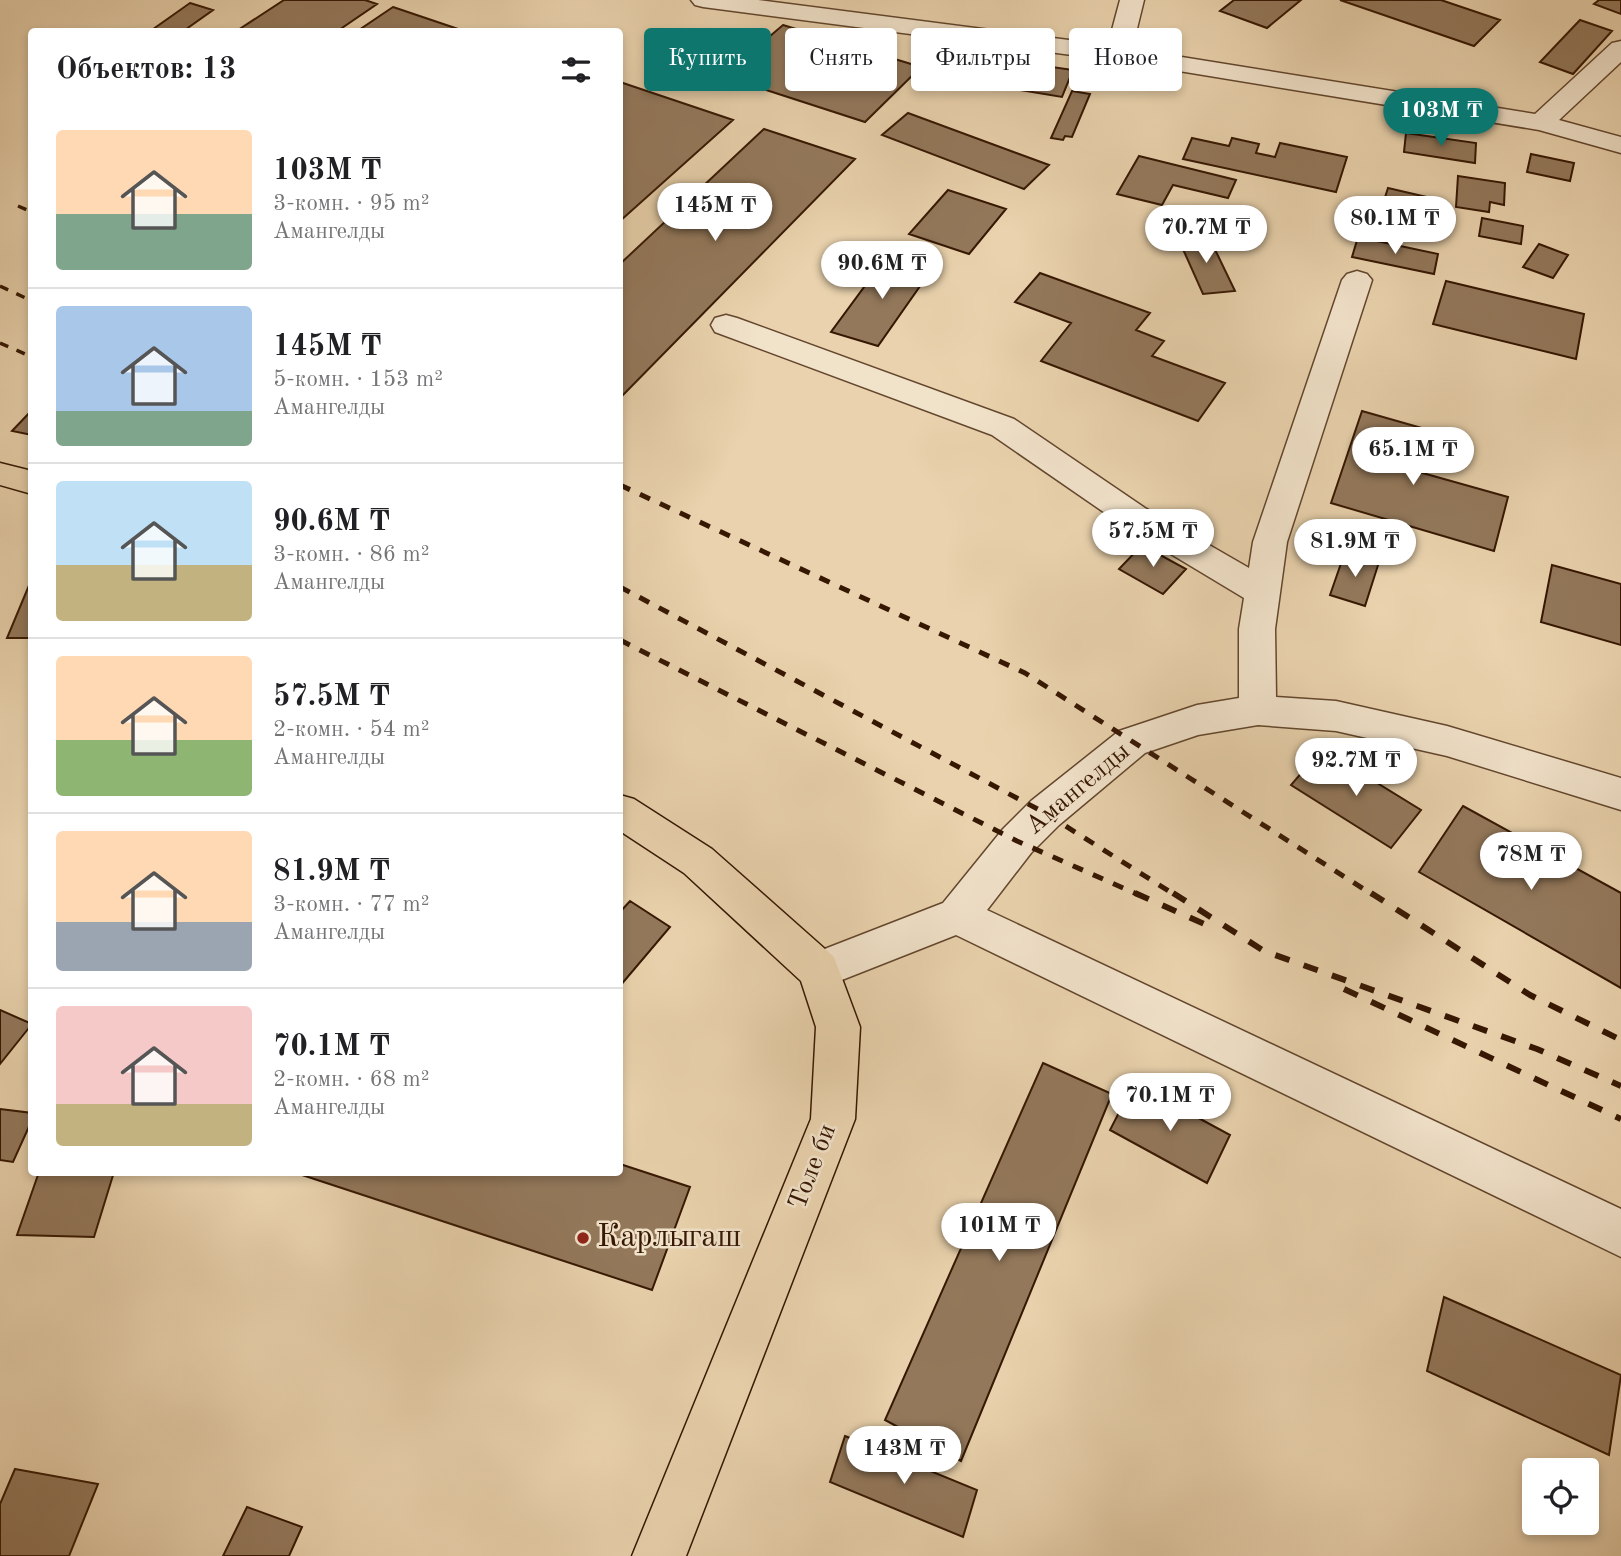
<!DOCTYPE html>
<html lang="ru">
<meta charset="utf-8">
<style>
body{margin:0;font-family:"Old Standard TT",serif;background:#f6f6f6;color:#202124;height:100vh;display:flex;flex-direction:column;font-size:26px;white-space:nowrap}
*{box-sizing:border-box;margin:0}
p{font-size:23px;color:#757577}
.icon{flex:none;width:38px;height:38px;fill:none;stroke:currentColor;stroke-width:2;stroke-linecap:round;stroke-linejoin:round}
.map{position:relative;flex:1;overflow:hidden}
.side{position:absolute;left:28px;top:28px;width:595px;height:1148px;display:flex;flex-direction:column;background:#fff;border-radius:7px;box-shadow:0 4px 10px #0003}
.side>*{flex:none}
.banner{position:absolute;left:644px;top:28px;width:665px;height:63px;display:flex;gap:14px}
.buttons{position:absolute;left:1522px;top:1458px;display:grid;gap:14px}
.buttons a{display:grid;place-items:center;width:77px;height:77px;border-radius:7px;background:#fff;box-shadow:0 4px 10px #0003;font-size:35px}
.price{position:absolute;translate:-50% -60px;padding:0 16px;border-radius:24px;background:#fff;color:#222;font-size:23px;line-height:46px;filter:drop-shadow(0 2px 4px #0008)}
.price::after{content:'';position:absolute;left:50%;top:42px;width:21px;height:16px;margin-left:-10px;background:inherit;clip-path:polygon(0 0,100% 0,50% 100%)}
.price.selected{background:#0f766e;color:#fff}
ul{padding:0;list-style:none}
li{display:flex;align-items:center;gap:21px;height:175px;padding:0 28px}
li+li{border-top:2px solid #e0e0e0}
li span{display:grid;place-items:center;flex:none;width:196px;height:140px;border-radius:7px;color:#555}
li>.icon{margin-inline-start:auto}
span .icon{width:84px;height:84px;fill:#fffc;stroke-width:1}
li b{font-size:30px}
h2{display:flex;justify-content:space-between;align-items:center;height:84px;padding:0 28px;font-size:30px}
.tag{padding:0 24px;border-radius:7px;background:#fff;box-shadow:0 4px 10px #0003;font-size:24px;line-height:63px}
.tag.selected{background:#0f766e;color:#fff}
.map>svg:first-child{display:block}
.building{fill:#93785b;stroke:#361702;stroke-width:2}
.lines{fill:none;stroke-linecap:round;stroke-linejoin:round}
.minor-casing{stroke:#63462d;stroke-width:3}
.major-casing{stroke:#361702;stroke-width:3}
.minor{fill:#f1e2ca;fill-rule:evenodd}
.major{fill:#e9d2ad;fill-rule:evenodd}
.rail-far2{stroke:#361702;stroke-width:3.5;stroke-dasharray:9 9;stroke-linecap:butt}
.rail-far1{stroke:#361702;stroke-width:5;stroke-dasharray:11 11;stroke-linecap:butt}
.rail{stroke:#361702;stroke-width:6;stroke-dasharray:15 15;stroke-linecap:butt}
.poi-dot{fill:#8f2418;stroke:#f1e2ca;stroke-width:2.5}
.labels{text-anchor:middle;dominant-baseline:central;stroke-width:5;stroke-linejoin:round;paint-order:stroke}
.street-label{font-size:26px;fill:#361702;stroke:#f1e2ca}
.near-poi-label{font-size:32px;fill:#361702;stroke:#f1e2ca;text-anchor:start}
</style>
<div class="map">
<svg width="1621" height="1556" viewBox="0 0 1621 1556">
<rect width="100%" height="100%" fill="#e9d2ad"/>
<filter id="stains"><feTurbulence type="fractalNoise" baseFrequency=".00286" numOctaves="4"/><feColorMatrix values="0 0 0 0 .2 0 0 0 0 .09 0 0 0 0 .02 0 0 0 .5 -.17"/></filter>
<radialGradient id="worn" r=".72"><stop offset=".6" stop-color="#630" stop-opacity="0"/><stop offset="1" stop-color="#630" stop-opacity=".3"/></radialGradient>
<path class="building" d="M284,0H365L377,4L336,32H235Z
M1234,0H1301L1267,28L1220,11Z
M1340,0H1441L1500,20L1474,46Z
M1599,0H1621V14L1594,4Z
M190,3L213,10L182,32H149Z
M393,7L467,32H356Z
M1580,20L1612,31L1573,74L1540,62Z
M783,25L921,67L865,122L723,76Z
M1031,64L1073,70L1062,97L1020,90Z
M620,82L733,120L620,221Z
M1072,91L1090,94L1072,137L1065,136L1063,140L1051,138Z
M908,113L1049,165L1024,189L882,135Z
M764,129L855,159L620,398V264Z
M1406,133L1476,143L1475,163L1404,152Z
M1192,138L1229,146L1232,138L1259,144L1256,153L1275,157L1280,143L1347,157L1336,192L1183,159Z
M1531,154L1574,163L1570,181L1527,172Z
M1139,156L1236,180L1228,198L1173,185L1162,205L1117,194Z
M1458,176L1505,183L1504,205L1490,202L1489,212L1456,207Z
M1388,188L1431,198L1424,223L1380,213Z
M948,190L1006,209L969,254L909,234Z
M1482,218L1523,226L1521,244L1479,236Z
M1208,235L1235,291L1203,294L1178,238Z
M1358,237L1438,254L1434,274L1352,257Z
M1539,244L1568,255L1553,278L1523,267Z
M887,256L932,269L878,346L831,332Z
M1040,273L1150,313L1136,330L1164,341L1152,356L1225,383L1198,421L1041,361L1071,323L1015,302Z
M1446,281L1584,314L1576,359L1433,324Z
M32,410V435L12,431Z
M1362,411L1425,429L1412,470L1508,497L1494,551L1331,503Z
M1142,545L1186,569L1163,594L1119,569Z
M1345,552L1379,562L1365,606L1330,595Z
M1552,565L1621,584V645L1541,622Z
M30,583L32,638H7Z
M1322,749L1421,810L1391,848L1291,785Z
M1463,806L1621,893V988L1419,872Z
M630,901L670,927L620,986V912Z
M0,1010L32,1024L0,1064Z
M1043,1063L1112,1094L961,1461L885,1420Z
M1134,1083L1230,1135L1207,1183L1110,1130Z
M0,1109L32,1113V1120L13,1162L0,1160Z
M620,1164L690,1187L652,1290L293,1172H620Z
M39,1172H114L94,1237L17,1235Z
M1444,1297L1621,1375L1609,1455L1427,1371Z
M845,1436L977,1490L963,1537L830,1482Z
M15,1469L98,1484L69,1556H0V1504Z
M247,1507L302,1527L289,1556H223Z"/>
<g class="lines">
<defs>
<path id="minor" d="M691,0H758L1108,45L1120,0H1144L1132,49L1535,114L1612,43L1621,41V62L1559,120L1621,137V153L1539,130L1118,61L703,7L695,5Z
M1357,271L1367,274L1372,280L1287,542L1275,629L1276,697L1336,701L1447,726L1621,778V810L1447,756L1336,731L1258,725L1198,735L1145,753L1059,825L1031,853L987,910L1621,1209V1257L956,935L819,989L804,983L798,970L804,957L943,903L1003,829L1031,801L1119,731L1197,705L1239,698V629L1244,598L1121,524L992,435L715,332L711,325L715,318L726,315L737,318L1014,419L1145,508L1249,568L1253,542L1342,280L1347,274Z"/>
<path id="major" d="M0,463L32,471V494L0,485Z
M620,795L634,799L712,849L834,957L860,1027L855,1119L686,1556H632L811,1119L816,1027L801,981L684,873L620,831Z"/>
</defs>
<use href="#minor" class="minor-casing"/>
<use href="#major" class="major-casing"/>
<use href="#minor" class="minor"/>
<use href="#major" class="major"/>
<path class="rail-far2" d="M18,206L32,212
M0,286L32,301
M0,343L32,357"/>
<path class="rail-far1" d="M620,485L1025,673L1373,895
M620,587L1045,813L1175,895
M620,640L1017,841L1139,895"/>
<path class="rail" d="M1135,893L1211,927
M1173,893L1264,951L1537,1049L1621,1086
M1371,893L1530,995L1621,1040
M1344,989L1621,1119"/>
</g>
<circle class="poi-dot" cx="583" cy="1238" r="7"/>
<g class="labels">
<g class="street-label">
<text transform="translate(1078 789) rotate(-40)">Амангелды</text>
<text transform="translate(813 1167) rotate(-69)">Толе би</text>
</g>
<g class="near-poi-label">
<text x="597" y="1238">Карлыгаш</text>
</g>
</g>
<rect width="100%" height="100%" filter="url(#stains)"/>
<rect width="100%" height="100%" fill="url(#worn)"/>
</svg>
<div class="buttons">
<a><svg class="icon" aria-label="locate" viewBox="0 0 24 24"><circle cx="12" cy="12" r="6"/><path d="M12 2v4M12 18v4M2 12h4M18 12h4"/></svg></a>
</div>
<b class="price selected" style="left:1441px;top:148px">103M ₸</b>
<b class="price" style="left:715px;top:243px">145M ₸</b>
<b class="price" style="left:1395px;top:256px">80.1M ₸</b>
<b class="price" style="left:1206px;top:265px">70.7M ₸</b>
<b class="price" style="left:882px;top:301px">90.6M ₸</b>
<b class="price" style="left:1413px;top:487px">65.1M ₸</b>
<b class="price" style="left:1153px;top:569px">57.5M ₸</b>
<b class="price" style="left:1355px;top:579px">81.9M ₸</b>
<b class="price" style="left:1356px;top:798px">92.7M ₸</b>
<b class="price" style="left:1531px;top:892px">78M ₸</b>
<b class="price" style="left:1170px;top:1133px">70.1M ₸</b>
<b class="price" style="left:999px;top:1263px">101M ₸</b>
<b class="price" style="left:904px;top:1486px">143M ₸</b>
<div class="banner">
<a class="tag selected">Купить</a>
<a class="tag">Снять</a>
<a class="tag">Фильтры</a>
<a class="tag">Новое</a>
</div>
<section class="side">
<h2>Объектов: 13<svg class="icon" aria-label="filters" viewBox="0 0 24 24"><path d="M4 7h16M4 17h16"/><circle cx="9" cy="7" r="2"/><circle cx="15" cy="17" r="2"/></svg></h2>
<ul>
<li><span style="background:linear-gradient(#ffd9b3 60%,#7fa58c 0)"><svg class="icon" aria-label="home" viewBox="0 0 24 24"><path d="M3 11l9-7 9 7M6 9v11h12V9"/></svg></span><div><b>103M ₸</b><p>3-комн. · 95 m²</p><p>Амангелды</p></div></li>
<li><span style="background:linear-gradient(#a9c7e8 75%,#7fa58c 0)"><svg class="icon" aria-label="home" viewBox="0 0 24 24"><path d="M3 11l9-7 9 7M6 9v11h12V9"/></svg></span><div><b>145M ₸</b><p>5-комн. · 153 m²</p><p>Амангелды</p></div></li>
<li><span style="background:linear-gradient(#bfe0f5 60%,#c2b280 0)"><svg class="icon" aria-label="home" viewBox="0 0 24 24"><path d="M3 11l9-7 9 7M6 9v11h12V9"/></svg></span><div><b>90.6M ₸</b><p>3-комн. · 86 m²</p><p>Амангелды</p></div></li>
<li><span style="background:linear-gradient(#ffd9b3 60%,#8fb573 0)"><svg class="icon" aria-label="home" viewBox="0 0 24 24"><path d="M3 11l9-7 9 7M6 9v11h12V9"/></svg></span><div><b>57.5M ₸</b><p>2-комн. · 54 m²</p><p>Амангелды</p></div></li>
<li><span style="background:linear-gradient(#ffd9b3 65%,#9aa5b1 0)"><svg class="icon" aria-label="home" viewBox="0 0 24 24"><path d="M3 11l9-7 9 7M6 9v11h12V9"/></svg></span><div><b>81.9M ₸</b><p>3-комн. · 77 m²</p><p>Амангелды</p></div></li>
<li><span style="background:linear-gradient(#f6c9c9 70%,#c2b280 0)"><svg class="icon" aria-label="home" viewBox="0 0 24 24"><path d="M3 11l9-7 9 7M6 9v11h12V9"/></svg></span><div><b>70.1M ₸</b><p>2-комн. · 68 m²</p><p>Амангелды</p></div></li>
</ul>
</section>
</div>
